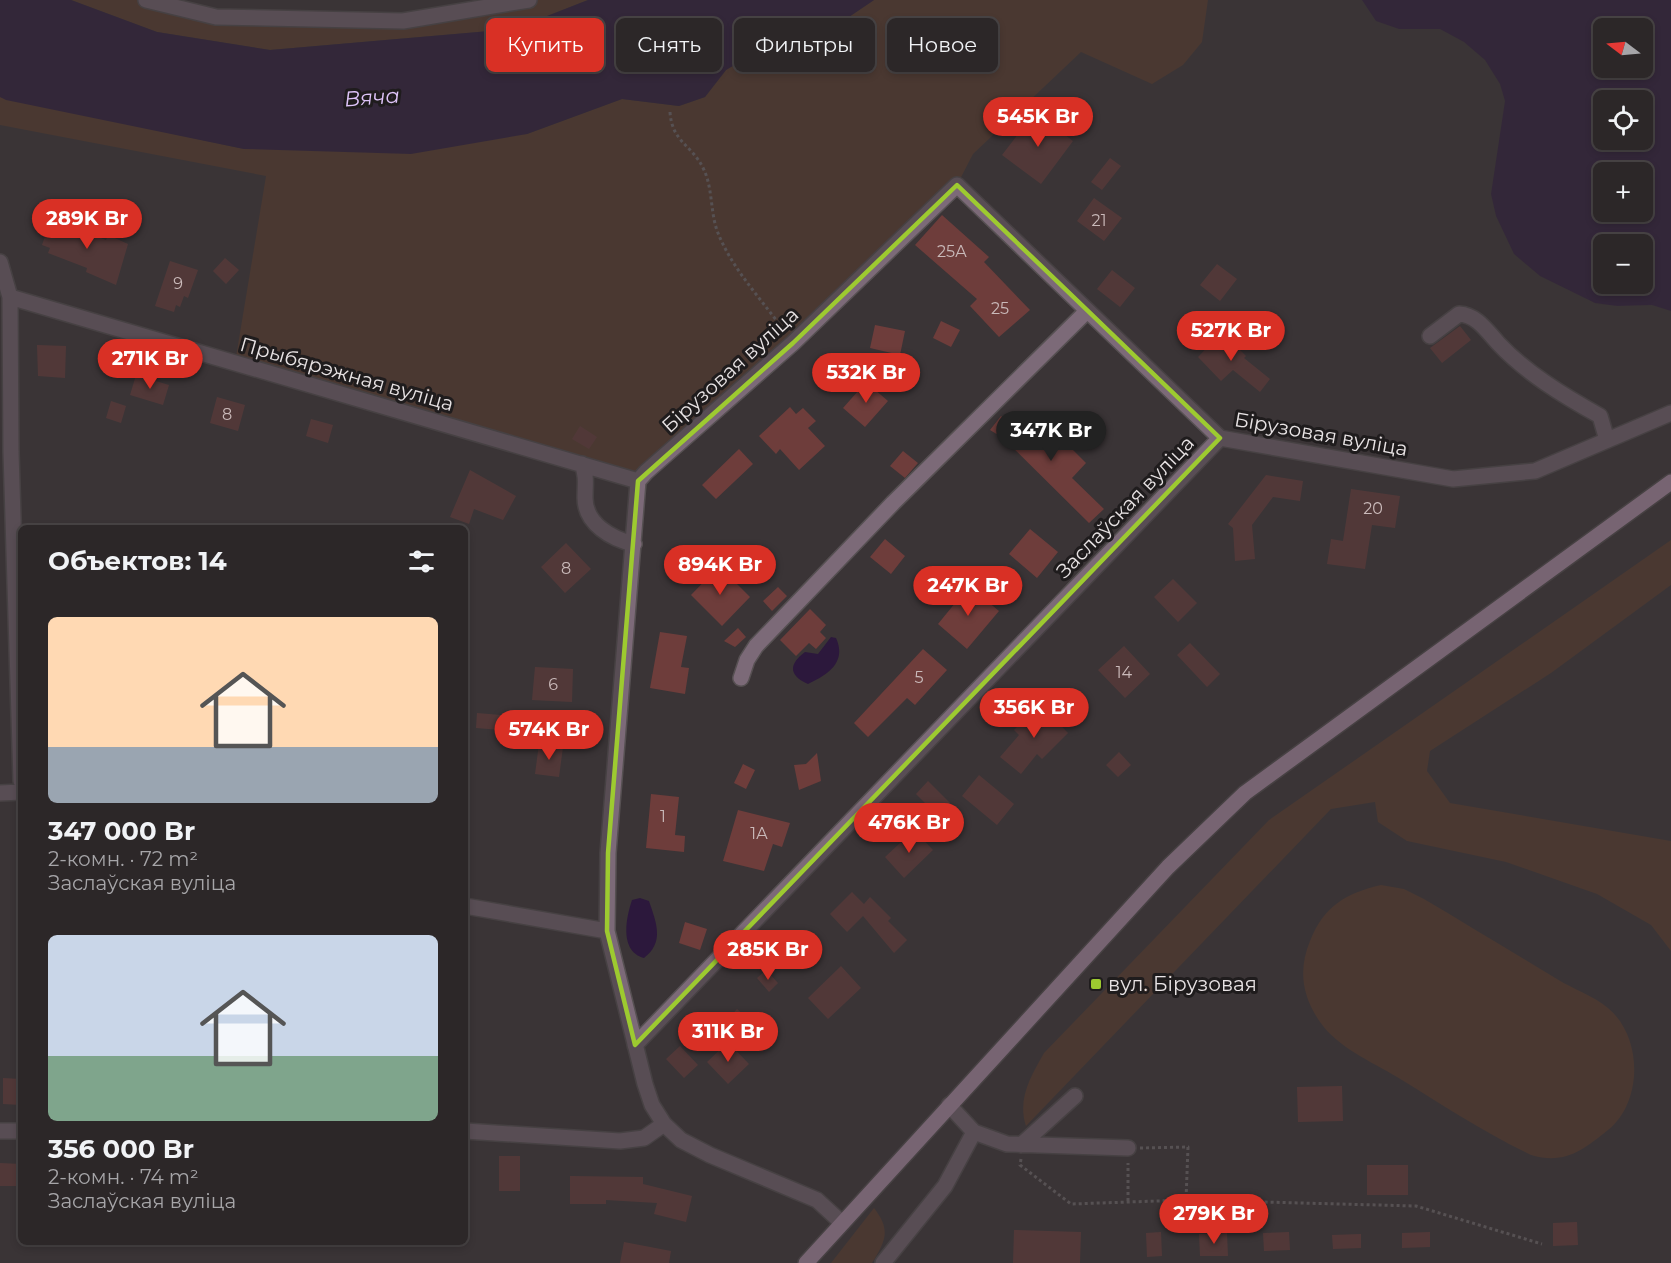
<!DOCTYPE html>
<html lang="ru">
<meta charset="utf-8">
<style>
body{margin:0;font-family:Montserrat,sans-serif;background:#342f30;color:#f1f3f6;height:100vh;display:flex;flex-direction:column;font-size:22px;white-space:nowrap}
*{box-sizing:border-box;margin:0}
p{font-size:20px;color:#a6a5a8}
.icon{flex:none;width:33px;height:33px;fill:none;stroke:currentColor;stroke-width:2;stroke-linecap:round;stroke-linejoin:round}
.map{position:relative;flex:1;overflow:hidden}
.drawer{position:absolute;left:18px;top:525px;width:450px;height:720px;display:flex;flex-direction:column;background:#2c2728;border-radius:9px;box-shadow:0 3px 9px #0003,0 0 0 2px #484445}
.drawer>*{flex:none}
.top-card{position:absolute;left:486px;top:18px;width:570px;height:54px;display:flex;gap:12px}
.needle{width:39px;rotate:286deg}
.tools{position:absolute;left:1593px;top:18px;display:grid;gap:12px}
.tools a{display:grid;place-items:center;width:60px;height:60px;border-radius:9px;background:#2c2728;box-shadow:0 3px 9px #0003,0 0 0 2px #484445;font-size:30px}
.price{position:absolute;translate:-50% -51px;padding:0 14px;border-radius:21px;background:#d93025;color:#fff;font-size:20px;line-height:39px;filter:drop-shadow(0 2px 3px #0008)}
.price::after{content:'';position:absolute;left:50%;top:36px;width:18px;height:14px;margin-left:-9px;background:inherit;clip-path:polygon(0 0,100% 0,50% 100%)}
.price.selected{background:#222;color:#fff}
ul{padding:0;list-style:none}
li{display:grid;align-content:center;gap:12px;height:318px;padding:0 30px}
li span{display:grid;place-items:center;height:186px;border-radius:9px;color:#555}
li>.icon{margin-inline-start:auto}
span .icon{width:108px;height:108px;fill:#fffc;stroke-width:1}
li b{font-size:26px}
h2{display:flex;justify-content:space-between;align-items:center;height:72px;padding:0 30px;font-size:26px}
.tag{padding:0 21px;border-radius:9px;background:#2c2728;box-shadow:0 3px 9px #0003,0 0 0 2px #484445;font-size:21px;line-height:54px}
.tag.selected{background:#d93025;color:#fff}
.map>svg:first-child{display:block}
.green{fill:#5d3d2c}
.water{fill:#2c183c;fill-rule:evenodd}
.building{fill:#6e3d3b}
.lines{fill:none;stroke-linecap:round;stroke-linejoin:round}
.minor-casing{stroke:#565052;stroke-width:18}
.major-casing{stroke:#565052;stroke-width:18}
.path{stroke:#797375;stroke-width:3;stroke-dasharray:3 3;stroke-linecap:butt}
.minor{stroke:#7c6a78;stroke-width:15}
.major{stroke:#c19dba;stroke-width:15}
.marked{fill:none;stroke:#9dca30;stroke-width:4.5;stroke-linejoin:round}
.poi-dot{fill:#9dca30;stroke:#1f1c1d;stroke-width:2}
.labels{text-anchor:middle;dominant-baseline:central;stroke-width:6;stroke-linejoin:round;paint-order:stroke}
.number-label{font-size:16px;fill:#cababa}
.street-label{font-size:20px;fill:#e8e3e4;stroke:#1f1c1d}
.poi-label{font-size:20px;fill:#e8e3e4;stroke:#1f1c1d;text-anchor:start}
.water-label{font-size:21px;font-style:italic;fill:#dec3f8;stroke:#1f1c1d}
</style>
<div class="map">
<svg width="1671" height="1263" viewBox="0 0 1671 1263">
<rect width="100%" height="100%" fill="#3a3436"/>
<path class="green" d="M71,0H146L216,17L403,21L529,0H588L514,29L270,50L157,32Z
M874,0H1208L1202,42L1183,65L1152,84L1081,52L973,154L957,185L638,481L235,363L266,176L0,125V97L244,149L527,134L622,99L679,106L705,97L726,70L746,58L809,44Z
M1671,540V585L1551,673L1430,751L1427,771L1450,803L1671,841V951L1651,925L1597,894L1506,862L1407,841L1378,822L1375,802L1331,809L1026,1126C1017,1099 1031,1076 1044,1053L1269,820Z
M1381,885L1404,889L1424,899C1468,925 1512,952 1557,979C1573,989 1594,996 1608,1008C1643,1037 1643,1102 1608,1130C1583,1150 1565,1165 1531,1155C1485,1133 1441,1104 1397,1077C1372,1062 1337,1047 1320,1022C1302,996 1298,970 1310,941C1324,906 1346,893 1381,885Z
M874,1208C891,1230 886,1240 872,1263H831Z"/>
<path class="water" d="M0,0H71L157,32L270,50L514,29L588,0H874L809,44L746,58L726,70L705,97L679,106L622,99L527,134L411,154L244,149L6,100L0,97Z
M1362,0H1671V311L1652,305L1617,306L1595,303L1540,276L1514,254L1496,216L1491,194L1505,101L1500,84L1485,60L1464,42L1440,29H1399L1376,21ZM1604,28H1642V68H1604ZM1604,100H1642V140H1604ZM1642,172V212H1604V172ZM1604,244H1642V284H1604Z
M831,637L836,638C847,662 828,675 808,684C788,675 789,664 805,652L818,654Z
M640,898L649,901C656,922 665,942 644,958C619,951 626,918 632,900Z"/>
<path class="building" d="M1035,112L1073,141L1041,184L1002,155Z
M1110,158L1121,166L1102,190L1091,182Z
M1094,198L1122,218L1104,241L1077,221Z
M942,215L989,257L984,262L1030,310L999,337L970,306L977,299L915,245Z
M51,219L106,240L108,235L128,244L116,285L86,272L87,268L48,253L50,248L42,245Z
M225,258L239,270L226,284L213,271Z
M170,261L198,270L188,298L184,296L180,307L176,305L174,312L155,306Z
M1217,264L1237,279L1220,301L1200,285Z
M1112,270L1135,288L1120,307L1097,289Z
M941,321L960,330L951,347L933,338Z
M875,325L905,331L900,355L870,348Z
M1460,326L1471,340L1442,363L1430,348Z
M1222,332L1246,356L1244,358L1270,379L1260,392L1233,370L1221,381L1198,357Z
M37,345L66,346L65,378L38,376Z
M136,375L169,385L163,405L130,395Z
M866,382L888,401L865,427L843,408Z
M217,397L245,405L238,431L210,423Z
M111,401L126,406L121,423L106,418Z
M790,407L796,414L803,408L816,421L808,428L825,446L799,470L780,449L776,454L759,436Z
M1001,416L1022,434L1039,416L1086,463L1072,478L1104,509L1089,523L1003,438L990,430Z
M311,419L333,425L328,443L306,436Z
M580,426L597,437L589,449L572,439Z
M739,449L753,464L716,499L702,485Z
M903,451L918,463L905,478L890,466Z
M470,470L516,496L503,520L474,509L469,524L450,517Z
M1266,475L1303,481L1300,501L1273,497L1252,525L1255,559L1235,561L1233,528L1228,524Z
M1351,489L1400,496L1395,528L1372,525L1365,569L1327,564L1331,539L1343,541Z
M1030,529L1058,552L1037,578L1009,554Z
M885,539L905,556L891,574L870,557Z
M566,543L591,569L565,593L541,567Z
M719,566L750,597L722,626L691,595Z
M1173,579L1197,603L1178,622L1154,597Z
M969,586L999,611L967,649L938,624Z
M778,587L787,596L772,611L763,601Z
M810,609L826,625L820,632L826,638L816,649L809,643L796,656L780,640Z
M738,628L746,637L735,647L724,641Z
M660,632L687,636L681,667L689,668L685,694L650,688Z
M1190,643L1220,674L1207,687L1177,655Z
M1124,646L1150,674L1125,698L1098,670Z
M923,649L947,670L915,705L907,698L868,737L854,723Z
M535,667L573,669L572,702L532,700Z
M1040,704L1068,733L1042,759L1037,754L1021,774L1000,757L1019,735L1014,730Z
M477,713L513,716L512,731L476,728Z
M539,744L563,747L559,777L535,774Z
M1119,752L1131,765L1118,777L1106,765Z
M817,753L821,781L799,790L794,765L806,764Z
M743,764L755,770L746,789L734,783Z
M979,775L1014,804L997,825L962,796Z
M928,781L951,804L938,816L916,794Z
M651,794L679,797L675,835L685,836L684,852L646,848Z
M738,810L790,823L782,847L773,844L764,871L723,861Z
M914,830L933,850L904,878L885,857Z
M852,892L864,904L870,897L891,918L888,921L907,940L894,953L863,916L847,932L830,914Z
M685,922L707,929L700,950L679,943Z
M795,936L806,948L792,962L781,950Z
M841,966L861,988L828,1019L808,998Z
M766,970L778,983L769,992L757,978Z
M737,1009L752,1022L735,1041L720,1028Z
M728,1042L749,1064L728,1084L707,1062Z
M680,1046L698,1065L684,1078L666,1059Z
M3,1078L21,1079V1105L3,1104Z
M1342,1086L1343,1121L1298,1122L1297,1087Z
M499,1156H520V1191H499Z
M0,1163L21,1164V1186H0Z
M1367,1165H1408V1195H1367Z
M570,1176L643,1177V1184L692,1196L686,1222L654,1214L657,1203L606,1200V1204H570Z
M1577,1222L1578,1245L1553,1246V1223Z
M1014,1230L1081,1232L1080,1263H1013Z
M1161,1232L1162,1256L1147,1257L1146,1233Z
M1289,1232L1290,1250L1264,1251L1263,1233Z
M1430,1232V1247L1402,1248V1233Z
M1227,1233L1228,1256H1200L1199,1234Z
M1361,1234V1248L1333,1249L1332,1235Z
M624,1242L671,1251L669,1263H620Z"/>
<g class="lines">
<defs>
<path id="minor" d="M146,0L216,17L403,21L529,0
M0,262L10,297L11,452L21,781
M10,297L638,481
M1430,336L1459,314C1477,315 1487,331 1498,343C1526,373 1564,396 1600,416L1607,440
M582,464C587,477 585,484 585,498C585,524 612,539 634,544
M741,678L747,660L756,646L893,503L1087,311
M0,793L21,792
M465,906L607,931
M635,1045L1220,438
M949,1105L974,1132L1007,1144L1128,1148
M0,1131H21
M465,1131L620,1141L644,1138L664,1124
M1021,1145L1075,1096
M842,1223L817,1200L710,1155L681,1140L664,1124L652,1105L645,1084L607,931L608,853L638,481L646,472L793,343L957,185L1220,438L1453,479L1535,471L1671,413
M883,1263L945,1186L974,1132"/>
<path id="major" d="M806,1263L1168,867L1245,793L1671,482"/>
</defs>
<use href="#minor" class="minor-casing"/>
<use href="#major" class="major-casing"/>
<path class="path" d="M670,112C672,143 693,145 704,170C713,189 710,213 718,233C732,269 763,301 785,332
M1140,1148L1188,1147L1186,1200
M1021,1159L1020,1165L1071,1204L1186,1200L1416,1206L1542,1244
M1128,1201V1163"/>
<use href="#minor" class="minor"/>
<use href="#major" class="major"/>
</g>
<path d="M0 0H1671V1263H0ZM957,185L1220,438L635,1045L607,931L608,853L638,481L793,343Z" fill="#3a3436" fill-opacity=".55" fill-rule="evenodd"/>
<path class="marked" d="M957,185L1220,438L635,1045L607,931L608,853L638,481L793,343Z"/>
<rect class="poi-dot" x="1090" y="978" width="12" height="12" rx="3"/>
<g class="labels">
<g class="number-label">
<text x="1099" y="220">21</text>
<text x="952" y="251">25А</text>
<text x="178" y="283">9</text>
<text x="1000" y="308">25</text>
<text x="227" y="414">8</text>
<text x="1373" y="508">20</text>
<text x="566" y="568">8</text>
<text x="1124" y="672">14</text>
<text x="919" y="677">5</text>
<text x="553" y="684">6</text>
<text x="663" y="816">1</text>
<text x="759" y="833">1А</text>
</g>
<g class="street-label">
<text transform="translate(730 370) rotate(-42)">Бірузовая вуліца</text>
<text transform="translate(347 374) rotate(16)">Прыбярэжная вуліца</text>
<text transform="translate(1321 434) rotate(10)">Бірузовая вуліца</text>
<text transform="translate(1125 507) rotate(-46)">Заслаўская вуліца</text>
</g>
<g class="poi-label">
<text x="1108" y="984">вул. Бірузовая</text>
</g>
<g class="water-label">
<text transform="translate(372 97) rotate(-4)">Вяча</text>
</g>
</g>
</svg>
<div class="tools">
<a><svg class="needle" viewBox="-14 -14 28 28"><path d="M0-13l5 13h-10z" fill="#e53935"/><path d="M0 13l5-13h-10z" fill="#a6a5a8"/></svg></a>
<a><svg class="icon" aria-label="locate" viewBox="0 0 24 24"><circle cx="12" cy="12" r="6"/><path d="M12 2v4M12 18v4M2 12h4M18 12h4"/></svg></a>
<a>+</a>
<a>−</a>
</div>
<b class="price" style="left:1038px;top:148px">545K Br</b>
<b class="price" style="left:87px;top:250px">289K Br</b>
<b class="price" style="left:1231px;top:362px">527K Br</b>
<b class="price" style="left:150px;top:390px">271K Br</b>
<b class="price" style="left:866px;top:404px">532K Br</b>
<b class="price selected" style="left:1051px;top:462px">347K Br</b>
<b class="price" style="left:720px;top:596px">894K Br</b>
<b class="price" style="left:968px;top:617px">247K Br</b>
<b class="price" style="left:1034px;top:739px">356K Br</b>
<b class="price" style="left:549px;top:761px">574K Br</b>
<b class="price" style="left:909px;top:854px">476K Br</b>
<b class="price" style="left:768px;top:981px">285K Br</b>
<b class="price" style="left:728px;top:1063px">311K Br</b>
<b class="price" style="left:1214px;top:1245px">279K Br</b>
<div class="top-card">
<a class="tag selected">Купить</a>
<a class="tag">Снять</a>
<a class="tag">Фильтры</a>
<a class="tag">Новое</a>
</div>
<section class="drawer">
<h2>Объектов: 14<svg class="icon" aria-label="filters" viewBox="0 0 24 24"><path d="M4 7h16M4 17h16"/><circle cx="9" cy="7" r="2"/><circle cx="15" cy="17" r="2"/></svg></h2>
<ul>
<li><span style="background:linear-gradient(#ffd9b3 70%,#9aa5b1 0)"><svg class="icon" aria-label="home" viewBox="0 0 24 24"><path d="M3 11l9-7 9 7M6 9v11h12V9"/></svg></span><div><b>347 000 Br</b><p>2-комн. · 72 m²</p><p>Заслаўская вуліца</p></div></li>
<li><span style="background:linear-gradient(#c9d6e8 65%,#7fa58c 0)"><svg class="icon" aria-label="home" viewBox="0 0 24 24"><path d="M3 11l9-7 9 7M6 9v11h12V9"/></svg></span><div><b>356 000 Br</b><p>2-комн. · 74 m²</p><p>Заслаўская вуліца</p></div></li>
</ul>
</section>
</div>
